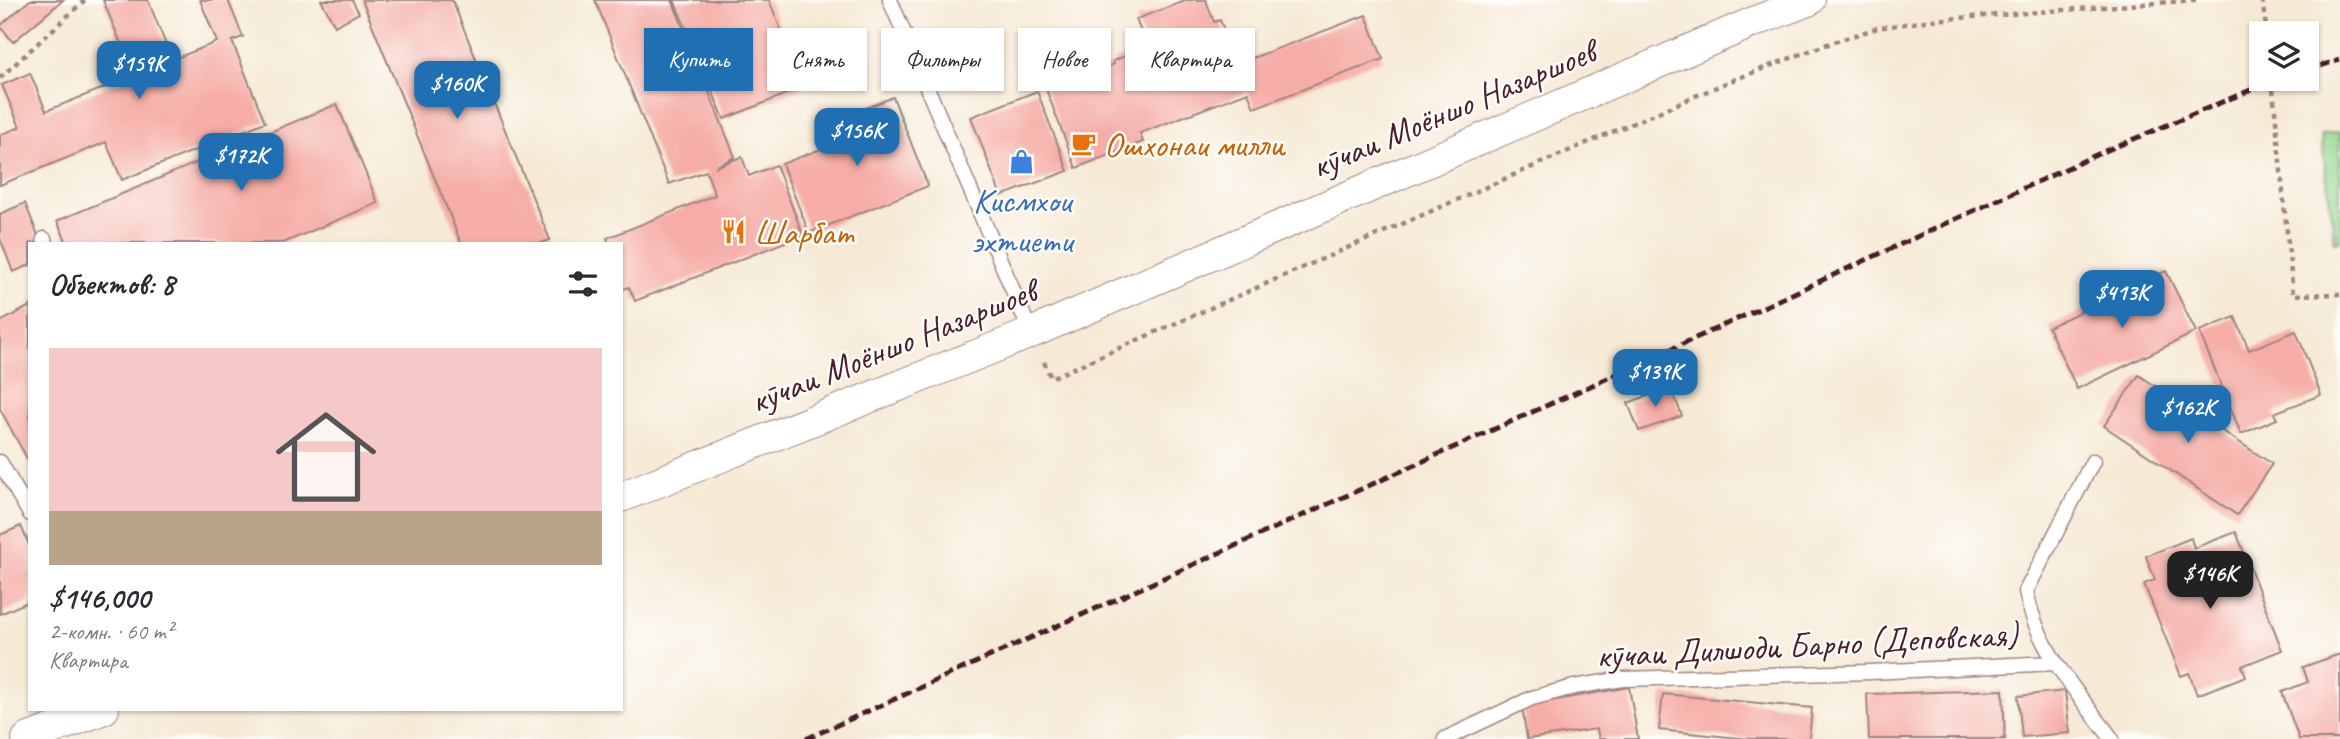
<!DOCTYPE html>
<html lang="ru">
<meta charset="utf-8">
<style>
body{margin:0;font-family:Caveat,sans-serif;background:#f2f2f3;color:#2b2b33;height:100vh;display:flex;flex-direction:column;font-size:26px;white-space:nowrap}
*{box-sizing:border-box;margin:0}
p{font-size:23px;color:#7c7c81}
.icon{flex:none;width:38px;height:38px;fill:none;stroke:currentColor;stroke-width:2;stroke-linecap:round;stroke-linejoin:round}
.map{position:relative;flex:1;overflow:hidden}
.side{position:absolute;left:28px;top:242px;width:595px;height:469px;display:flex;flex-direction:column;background:#fff;border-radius:0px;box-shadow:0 2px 5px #0004}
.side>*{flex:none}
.banner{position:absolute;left:644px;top:28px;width:665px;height:63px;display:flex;gap:14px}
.tools{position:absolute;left:2249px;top:21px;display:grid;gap:14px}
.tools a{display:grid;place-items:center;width:70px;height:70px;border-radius:0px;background:#fff;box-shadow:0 2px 5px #0004;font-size:35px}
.price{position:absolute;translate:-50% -60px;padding:0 16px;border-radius:14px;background:#1f6fb2;color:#fff;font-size:23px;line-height:46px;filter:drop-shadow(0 2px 4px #0008)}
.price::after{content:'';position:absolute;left:50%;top:42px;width:21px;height:16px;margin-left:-10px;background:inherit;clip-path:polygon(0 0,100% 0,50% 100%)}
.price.selected{background:#222;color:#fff}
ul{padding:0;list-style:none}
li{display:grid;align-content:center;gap:14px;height:371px;padding:0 21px}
li span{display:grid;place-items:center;height:217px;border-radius:0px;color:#555}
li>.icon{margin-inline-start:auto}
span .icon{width:126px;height:126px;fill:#fffc;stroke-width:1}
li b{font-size:30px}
h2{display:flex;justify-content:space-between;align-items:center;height:84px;padding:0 21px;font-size:30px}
.tag{padding:0 24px;border-radius:0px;background:#fff;box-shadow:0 2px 5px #0004;font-size:24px;line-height:63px}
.tag.selected{background:#1f6fb2;color:#fff}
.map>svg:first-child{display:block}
.green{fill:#95d78f;stroke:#707b5d;stroke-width:2}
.building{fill:#f6ada7}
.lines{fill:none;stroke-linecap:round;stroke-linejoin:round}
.lane-casing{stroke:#a08480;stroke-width:17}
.street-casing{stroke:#a08480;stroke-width:32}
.path{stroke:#a08480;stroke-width:4.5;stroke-dasharray:5 5;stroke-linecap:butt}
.lane{stroke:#fff;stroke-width:14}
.street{stroke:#fff;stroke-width:30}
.rail{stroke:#4a1f2b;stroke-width:5;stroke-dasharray:10 5;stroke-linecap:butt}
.labels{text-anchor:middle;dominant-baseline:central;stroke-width:5;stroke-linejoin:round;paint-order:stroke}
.street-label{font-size:35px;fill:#4a1f2b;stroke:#fdfcf7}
.food-label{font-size:35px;fill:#c56008;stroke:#fdfcf7;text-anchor:start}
.shop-label{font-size:35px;fill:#366cbe;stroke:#fdfcf7}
</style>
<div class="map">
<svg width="2340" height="739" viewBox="0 0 2340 739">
<rect width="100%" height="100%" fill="#fdfcf7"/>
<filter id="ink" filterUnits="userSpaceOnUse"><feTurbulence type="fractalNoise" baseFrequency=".0143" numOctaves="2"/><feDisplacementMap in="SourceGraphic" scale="14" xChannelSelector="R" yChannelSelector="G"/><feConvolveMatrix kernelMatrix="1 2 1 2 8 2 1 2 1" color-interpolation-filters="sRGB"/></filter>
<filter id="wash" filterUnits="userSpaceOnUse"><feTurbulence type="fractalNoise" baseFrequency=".00686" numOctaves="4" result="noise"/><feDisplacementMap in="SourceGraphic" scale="28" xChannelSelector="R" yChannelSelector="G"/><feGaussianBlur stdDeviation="1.57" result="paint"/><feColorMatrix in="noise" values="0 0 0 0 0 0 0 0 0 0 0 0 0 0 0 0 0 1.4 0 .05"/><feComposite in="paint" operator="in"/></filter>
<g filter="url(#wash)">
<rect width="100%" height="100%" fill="#f6e9d5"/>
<path class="green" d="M2340,132V241L2335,242L2321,135Z"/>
<g id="blocks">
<path class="building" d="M30,0H63L13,42L0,26Z
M103,0H148L172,60L217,42L200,0H228L243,37L232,41L265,122L122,180L106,142L0,185V135L20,127L2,85L30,73L46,111L134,76Z
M321,0H352L359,13L335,26Z
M362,0H452L550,240L541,243H461Z
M595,0H672L735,157L715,167L742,157L749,176L776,165L803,235L635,301L629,287L621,290V243H609L607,238L715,195L706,171L669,184Z
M674,0H769L804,87L724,119Z
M1188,0H1206L1214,22L1220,20L1237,64L1366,15L1383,59L1254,108L1248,92L1140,133L1143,142L1076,168L1046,89L1114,64L1113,61L1147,47L1136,19Z
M1037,91L1068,171L1001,196L971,117Z
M893,97L928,186L809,233L782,164L844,140L836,120Z
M337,104L378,203L283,243H67L57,221Z
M25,203L41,243H30V265L13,272L0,238V214Z
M2166,271L2196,332L2077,389L2048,327Z
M30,306V464L0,409V322Z
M2235,317L2249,350L2296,331L2321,395L2274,413L2277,419L2241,434L2199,331Z
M2139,375L2272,464L2237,515L2104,426Z
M1671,387L1682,416L1639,431L1628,403Z
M21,526L30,547V601L0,614V535Z
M2236,532L2282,650L2242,666L2246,676L2197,695L2189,673L2181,676L2144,584L2155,580L2146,556L2191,538L2194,548Z
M2340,654V739H2299L2282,692L2308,682L2303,667Z
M1629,687L1638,739H1599L1597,729L1527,739L1522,706Z
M2003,690L2005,739H1869L1867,694Z
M2065,691L2070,733L2022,737L2018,696Z
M1663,694L1812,708L1809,739H1750L1659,730Z"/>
</g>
</g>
<g filter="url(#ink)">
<use href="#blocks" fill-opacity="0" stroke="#a08480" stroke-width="2"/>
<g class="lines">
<defs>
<path id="lane" d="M890,0L1031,333
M44,239L46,243
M2093,461L2026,591C2036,649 2078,693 2112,739
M0,462L30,514
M1445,739L1532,698L1574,687L1623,679L1870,672L2055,663"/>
<path id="street" d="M621,497L1031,333L1751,23L1810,0
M27,739L104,709"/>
</defs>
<use href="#lane" class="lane-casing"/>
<use href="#street" class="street-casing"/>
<path class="path" d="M2262,0L2267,33
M0,78L85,0
M2272,79L2293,295L2340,294
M1044,362L1051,378L1573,149L1728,82L1825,45L1877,28L1932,20L2197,0"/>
<use href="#lane" class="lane"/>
<use href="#street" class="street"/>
<path class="rail" d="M2306,70L2340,60
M806,739L1619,373L2098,154L2277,79"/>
</g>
</g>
<defs>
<symbol id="cafe-bare" viewBox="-9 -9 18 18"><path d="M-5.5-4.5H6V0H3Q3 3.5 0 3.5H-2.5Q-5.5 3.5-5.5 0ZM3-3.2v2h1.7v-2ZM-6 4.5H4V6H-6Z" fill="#e8710a" stroke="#fdfcf7" stroke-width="2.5" paint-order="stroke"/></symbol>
<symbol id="shop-bare" viewBox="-9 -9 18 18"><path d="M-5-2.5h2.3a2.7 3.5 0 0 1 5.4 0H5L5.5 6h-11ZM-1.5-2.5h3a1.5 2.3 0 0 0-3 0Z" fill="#3f7fe0" stroke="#fdfcf7" stroke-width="2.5" paint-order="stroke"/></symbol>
<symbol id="restaurant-bare" viewBox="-9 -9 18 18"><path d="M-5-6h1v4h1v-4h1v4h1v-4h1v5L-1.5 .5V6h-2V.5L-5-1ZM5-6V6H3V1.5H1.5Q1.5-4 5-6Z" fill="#e8710a" stroke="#fdfcf7" stroke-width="2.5" paint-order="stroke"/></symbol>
</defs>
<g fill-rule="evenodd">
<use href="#cafe-bare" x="1066" y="126" width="35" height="35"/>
<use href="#shop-bare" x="1004" y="144" width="35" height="35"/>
<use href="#restaurant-bare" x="716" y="214" width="35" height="35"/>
</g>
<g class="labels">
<g class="street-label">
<text transform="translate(1453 109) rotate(-23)">кӯчаи Моёншо Назаршоев</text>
<text transform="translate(893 346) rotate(-22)">кӯчаи Моёншо Назаршоев</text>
<text transform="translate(1807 645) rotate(-3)">кӯчаи Дилшоди Барно (Деповская)</text>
</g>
<g class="food-label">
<text x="1104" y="144">Ошхонаи милли</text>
<text x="754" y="232">Шарбат</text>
</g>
<g class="shop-label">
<text x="1022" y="200">Кисмхои<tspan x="1022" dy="40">эхтиети</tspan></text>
</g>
</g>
</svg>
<div class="tools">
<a><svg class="icon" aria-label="layers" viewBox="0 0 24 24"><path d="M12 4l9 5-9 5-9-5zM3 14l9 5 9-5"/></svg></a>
</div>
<b class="price" style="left:139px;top:101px">$159K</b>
<b class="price" style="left:457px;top:121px">$160K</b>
<b class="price" style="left:857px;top:168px">$156K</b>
<b class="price" style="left:241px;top:193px">$172K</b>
<b class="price" style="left:2122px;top:330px">$413K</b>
<b class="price" style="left:1655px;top:409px">$139K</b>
<b class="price" style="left:2188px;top:445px">$162K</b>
<b class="price selected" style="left:2210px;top:611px">$146K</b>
<div class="banner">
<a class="tag selected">Купить</a>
<a class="tag">Снять</a>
<a class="tag">Фильтры</a>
<a class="tag">Новое</a>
<a class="tag">Квартира</a>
</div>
<section class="side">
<h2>Объектов: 8<svg class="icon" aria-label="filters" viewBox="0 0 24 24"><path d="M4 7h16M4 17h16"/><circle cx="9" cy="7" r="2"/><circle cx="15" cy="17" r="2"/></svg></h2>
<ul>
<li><span style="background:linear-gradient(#f6c9c9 75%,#b9a48a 0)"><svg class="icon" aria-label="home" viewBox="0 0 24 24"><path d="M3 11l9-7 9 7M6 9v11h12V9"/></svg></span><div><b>$146,000</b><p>2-комн. · 60 m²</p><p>Квартира</p></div></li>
</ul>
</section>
</div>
